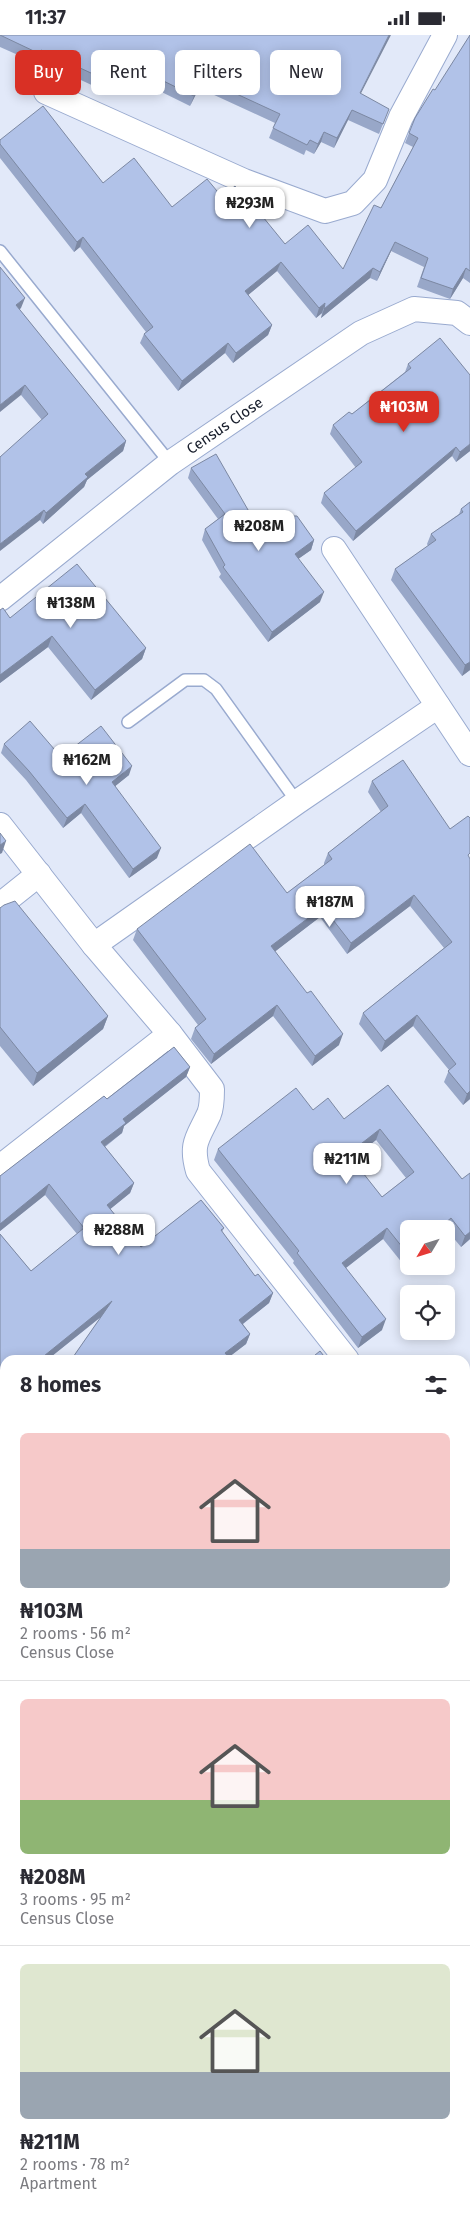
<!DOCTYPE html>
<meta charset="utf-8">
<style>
body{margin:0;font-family:"Fira Sans",sans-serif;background:#f7f7f7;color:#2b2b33;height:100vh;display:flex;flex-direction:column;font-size:19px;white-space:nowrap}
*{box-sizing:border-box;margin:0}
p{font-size:16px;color:#7c7c81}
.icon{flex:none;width:28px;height:28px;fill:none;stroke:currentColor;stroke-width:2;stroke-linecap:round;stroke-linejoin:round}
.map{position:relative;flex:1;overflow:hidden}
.details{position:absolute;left:0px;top:1320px;width:470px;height:866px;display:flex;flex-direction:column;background:#fff;border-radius:15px 15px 0 0;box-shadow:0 2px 12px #0003}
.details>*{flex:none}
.top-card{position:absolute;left:15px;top:15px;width:440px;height:45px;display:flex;gap:10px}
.needle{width:32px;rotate:232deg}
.tools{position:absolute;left:400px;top:1185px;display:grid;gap:10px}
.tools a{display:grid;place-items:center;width:55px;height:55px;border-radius:8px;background:#fff;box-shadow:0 2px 12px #0003;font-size:25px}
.price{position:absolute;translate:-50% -42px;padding:0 11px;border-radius:10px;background:#fff;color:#222;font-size:16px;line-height:32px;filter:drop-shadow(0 1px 2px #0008)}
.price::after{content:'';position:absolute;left:50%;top:30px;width:15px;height:11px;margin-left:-8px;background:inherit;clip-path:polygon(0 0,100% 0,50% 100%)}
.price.selected{background:#d93025;color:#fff}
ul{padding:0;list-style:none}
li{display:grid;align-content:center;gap:10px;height:265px;padding:0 20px}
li+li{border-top:1px solid #e1e1e2}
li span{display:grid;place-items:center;height:155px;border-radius:8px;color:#555}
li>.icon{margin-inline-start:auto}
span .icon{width:90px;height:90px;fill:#fffc;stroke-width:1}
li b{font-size:21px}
h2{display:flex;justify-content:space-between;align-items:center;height:60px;padding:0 20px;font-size:21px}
.tag{padding:0 18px;border-radius:8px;background:#fff;box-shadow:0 2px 12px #0003;font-size:18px;line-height:45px}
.tag.selected{background:#d93025;color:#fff}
.status{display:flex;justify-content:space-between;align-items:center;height:35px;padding:0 25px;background:#fff;direction:ltr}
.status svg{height:14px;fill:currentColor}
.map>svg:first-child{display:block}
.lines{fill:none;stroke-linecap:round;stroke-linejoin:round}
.canal{stroke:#4fcfde;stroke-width:25}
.lane-casing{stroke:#99aacf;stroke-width:14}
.street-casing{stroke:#99aacf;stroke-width:26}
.secondary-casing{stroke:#99aacf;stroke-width:30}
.lane{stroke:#fff;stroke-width:11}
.street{stroke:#fff;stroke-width:24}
.secondary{stroke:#fff;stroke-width:28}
.wall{fill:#98a7c8;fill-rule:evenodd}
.shaded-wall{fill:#7c88a2}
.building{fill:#b1c2e8;stroke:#7c88a2;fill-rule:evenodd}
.labels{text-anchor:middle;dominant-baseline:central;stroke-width:4.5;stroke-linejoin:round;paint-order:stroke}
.street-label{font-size:15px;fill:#161c2a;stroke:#e2e9f9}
</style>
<div class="status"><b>11:37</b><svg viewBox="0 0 49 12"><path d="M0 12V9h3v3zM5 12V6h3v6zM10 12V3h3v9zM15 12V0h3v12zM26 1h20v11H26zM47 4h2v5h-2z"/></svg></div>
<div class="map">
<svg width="470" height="2186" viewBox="0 0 470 2186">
<rect width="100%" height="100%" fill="#e2e9f9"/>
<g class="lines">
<path class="canal" d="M0,1528L5,1529
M465,1578L470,1579"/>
<defs>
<path id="lane" d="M0,216L170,428
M128,687L185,645H204L216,654L297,767
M0,1991L5,1997"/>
<g id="street">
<path d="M46,57L244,146L325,176L353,168L375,145L401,82L445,0"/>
<path d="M334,514L470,719"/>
<path id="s1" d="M0,564L170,428L361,298L414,274L457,278L470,288"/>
<path d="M0,790L94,910L170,999L212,1054C212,1062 212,1072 209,1079C198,1103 190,1108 198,1136L347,1325"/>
<path d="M0,870L39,839"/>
<path d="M94,910L297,767L438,671"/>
<path d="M0,1132L170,999"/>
<path d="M465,1744L470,1745"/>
<path d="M0,1949L5,1948"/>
<path d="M465,2177L470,2162"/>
</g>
<path id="secondary" d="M465,1365L470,1361
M0,1726L5,1722"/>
</defs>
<use href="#lane" class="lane-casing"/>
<use href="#street" class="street-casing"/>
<use href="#secondary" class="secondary-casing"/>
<use href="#lane" class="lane"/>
<use href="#street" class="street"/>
<use href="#secondary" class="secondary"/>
</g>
<path class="wall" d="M0,0L361,59L385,84L379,99L348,85L334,113L321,107L314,119L306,115L304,120L269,103L275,88L199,53L190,71L123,38L113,60L38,25L36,28L0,12Z
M470,0V248L463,243L450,264L417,252L424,232L391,216L377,246L370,243L321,283L322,278L316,283L277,236L248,260L272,290L268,300L233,328L225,318L178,356L140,308L144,299L146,297L80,212L74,217L0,123V105L103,148L172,172L222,162L261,184L285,209L343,234L381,173L413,112L405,108L409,98Z
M0,232L21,273L19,274L126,406L123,416L87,445L84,452L43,489L40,485L42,385L21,360Z
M408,329L470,416L456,427L452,421L353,506L321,468L324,458L356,433L330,399L333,390L352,379L405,337Z
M191,433L263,501L314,505L311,515L298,524L320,567L268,607L219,542L221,539L202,505L205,494L218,484L188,443Z
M470,467V635L462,641L391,545L395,534L428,511L427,509L431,499L459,479L461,474Z
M0,575L10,583L146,613L142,624L91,665L48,612L0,648Z
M4,709L129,740L115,751L157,823L129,843L81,778L63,793L26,745L1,718Z
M372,746L450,794L470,1064L463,1070L444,1047L449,1035L413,991L381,1017L359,989L363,978L444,913L410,871L347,919L320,882L275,916L339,1010L312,1031L273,981L211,1029L191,1004L195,993L198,990L133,905L137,894L287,858L324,830V828L328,818L381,777L368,757Z
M0,873L108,981L103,994L33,1051L0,1011Z
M174,1012L190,1032L186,1042L124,1091L122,1098L105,1112L134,1148L130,1158L110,1174L141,1212L201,1165L224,1193L222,1197L255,1241L258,1239L273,1258L269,1268L243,1289L250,1299L246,1309L229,1322L231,1325H71L101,1282L47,1325H5V1359L0,1363V1199L31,1236L77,1199L45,1160L0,1196V1141L104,1061L107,1064Z
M388,1050L462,1144L470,1204L461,1212L446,1194H409V1225L403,1229L383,1204L346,1233L382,1295L358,1313L293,1228L294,1226L214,1125L218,1114L313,1075L344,1084ZM376,1105L406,1143L382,1162L351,1124Z
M5,1637V1656L0,1650V1643L1,1640Z
M0,2071L5,2074V2108L2,2106L0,2108Z
M111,2181H162L160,2186H120Z"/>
<path class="shaded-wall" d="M389,0H391L356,68L360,58Z
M127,28L123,38L113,60L117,50Z
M202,43L199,53L190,71L194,61Z
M352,75L348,85L334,113L337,103Z
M324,97L321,107L314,119L318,109Z
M83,202L80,212L74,217L77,207Z
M395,207L391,216L377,246L380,237Z
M281,227L277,236L241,266L245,256Z
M373,233L370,243L321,283L324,274Z
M466,233L463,243L450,264L453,254Z
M25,263L21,273L12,280L16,270Z
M325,268L322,278L316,283L319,273Z
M272,290L268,300L233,328L236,318Z
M228,308L225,318L178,356L182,346Z
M25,350L21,360L0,377V370Z
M126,406L123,416L87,445L84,452L43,489L46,478L85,439Z
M470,409V416L456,427L460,417Z
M456,412L452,421L353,506L356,496Z
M44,475L40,485L0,516V509Z
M314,505L311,515L291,529L295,519Z
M324,557L320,567L268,607L272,597Z
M52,601L48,612L0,648V640Z
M146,613L142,624L91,665L95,655Z
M470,627V635L462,641L465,630Z
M132,731L129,740L108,757L112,747Z
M85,769L81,778L63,793L67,783Z
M6,806L2,818L0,819V810Z
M161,813L157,823L129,843L133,834Z
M414,860L410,871L347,919L351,908Z
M323,872L320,882L268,922L271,911Z
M277,970L273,981L211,1029L214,1019Z
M417,980L413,991L381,1017L385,1006Z
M108,981L103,994L33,1051L37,1038Z
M343,999L339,1010L312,1031L315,1021Z
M190,1032L186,1042L124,1091L122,1098L97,1117L101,1107L123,1084Z
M470,1056V1064L463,1070L467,1059Z
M380,1094L376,1105L344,1130L348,1119Z
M134,1148L130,1158L103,1180L107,1170Z
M49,1149L45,1160L0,1196V1189Z
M451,1183L446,1194H438Z
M387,1193L383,1204L338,1239L342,1228Z
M470,1197V1204L461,1212L465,1201Z
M409,1217V1225L403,1229L407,1218Z
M273,1258L269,1268L235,1295L239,1285Z
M112,1266L108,1276L47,1325H39Z
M386,1284L382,1295L358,1313L362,1302Z
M250,1299L246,1309L225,1325V1318Z
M5,1352V1359L0,1363V1356Z
M470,1434V1439L465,1443V1438Z
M465,1702L470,1703L469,1712H465Z
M5,1850V1856L0,1860V1853Z
M5,2097L2,2106L0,2108L1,2103Z"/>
<path class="building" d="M0,0H389L360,58L389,74L383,89L352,75L337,103L324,97L318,109L310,105L307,110L273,93L280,79L202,43L194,61L127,28L117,50L41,15L40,19Z
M470,0V236L466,233L453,254L421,243L428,223L395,207L380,237L373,233L324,274L325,268L319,273L281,227L245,256L272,290L236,318L228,308L182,346L144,299L153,292L83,202L77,207L0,109V105L43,71L103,148L134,123L172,172L207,144L222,162L235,151L261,184L263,182L285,209L308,190L343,234L374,170L381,173L418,103L409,98L415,83L433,54L435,55Z
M0,232L25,263L16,270L126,406L85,439L88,442L46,478L44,475L0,509V422L48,379L25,350L0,370Z
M440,303L470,340V409L460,417L456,412L356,496L324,458L362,427L333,390L349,377L352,379L411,333L408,329Z
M216,419L263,501L289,481H297L314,505L295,519L324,557L272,597L223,532L225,530L205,494L225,479L191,433Z
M470,467V627L465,630L395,534L436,505L431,499L463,477L461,474Z
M77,529L146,613L95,655L52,601L0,640V575L3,573L10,583Z
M30,686L61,722L101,691L132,731L112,747L161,813L133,834L85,769L67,783L29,736L4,709Z
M403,725L450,794L468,781L470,783V818L468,820L470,824V1056L467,1059L448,1036L456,1029L417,980L385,1006L363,978L452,907L414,860L351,908L323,872L271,911L307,958L311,956L343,999L315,1021L277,970L214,1019L195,993L206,984L137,894L250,809L287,858L332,824L328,818L388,771L372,746Z
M0,798L6,806L0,810Z
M15,866L108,981L37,1038L0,992V873L4,870Z
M174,1012L190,1032L123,1084L126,1088L101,1107L134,1148L107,1170L141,1212L201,1165L224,1193L221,1195L255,1241L258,1239L273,1258L239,1285L250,1299L225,1318L231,1325H71L112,1266L39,1325H5V1352L0,1356V1199L31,1236L84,1193L49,1149L0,1189V1141L104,1061L107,1064Z
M388,1050L462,1144L470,1138V1197L465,1201L451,1183L438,1194H409V1217L407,1218L387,1193L342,1228L386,1284L362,1302L297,1218L299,1216L218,1114L296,1053L313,1075L328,1063L344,1084ZM380,1094L414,1137L382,1162L348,1119Z
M320,1316L327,1325H309Z
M470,1393V1434L465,1438V1396Z
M5,1637V1645L1,1640Z
M465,1654L470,1655V1703L465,1702Z
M5,1763V1850L0,1853V1766Z
M465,1771L470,1774V2086L465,2101Z
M0,2071L5,2074V2096L1,2103L0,2102Z
M465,2109L468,2110L465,2119Z
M134,2181H161L159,2186H144Z
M209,2181H449L447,2186H207Z"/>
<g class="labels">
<g class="street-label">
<text stroke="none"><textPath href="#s1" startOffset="284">Census Close</textPath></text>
</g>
</g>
</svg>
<div class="tools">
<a><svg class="needle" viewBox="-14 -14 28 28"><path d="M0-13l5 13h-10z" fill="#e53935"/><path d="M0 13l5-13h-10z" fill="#7c7c81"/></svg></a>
<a><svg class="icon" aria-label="locate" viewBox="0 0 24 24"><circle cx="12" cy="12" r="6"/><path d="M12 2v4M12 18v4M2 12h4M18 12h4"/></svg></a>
</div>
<b class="price" style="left:250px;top:194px">₦293M</b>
<b class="price selected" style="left:404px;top:398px">₦103M</b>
<b class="price" style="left:259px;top:517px">₦208M</b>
<b class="price" style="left:71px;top:594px">₦138M</b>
<b class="price" style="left:87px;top:751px">₦162M</b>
<b class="price" style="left:330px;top:893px">₦187M</b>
<b class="price" style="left:347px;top:1150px">₦211M</b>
<b class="price" style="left:119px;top:1221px">₦288M</b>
<div class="top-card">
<a class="tag selected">Buy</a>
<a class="tag">Rent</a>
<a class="tag">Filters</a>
<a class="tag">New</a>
</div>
<section class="details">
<h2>8 homes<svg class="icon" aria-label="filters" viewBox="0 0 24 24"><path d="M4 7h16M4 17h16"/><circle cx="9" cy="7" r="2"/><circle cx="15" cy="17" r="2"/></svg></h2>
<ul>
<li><span style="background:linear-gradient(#f6c9c9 75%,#9aa5b1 0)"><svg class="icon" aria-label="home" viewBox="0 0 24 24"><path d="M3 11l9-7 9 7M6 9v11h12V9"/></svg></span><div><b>₦103M</b><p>2 rooms · 56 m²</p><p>Census Close</p></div></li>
<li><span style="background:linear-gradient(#f6c9c9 65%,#8fb573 0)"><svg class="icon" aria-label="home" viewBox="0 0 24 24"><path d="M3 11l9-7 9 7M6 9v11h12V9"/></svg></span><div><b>₦208M</b><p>3 rooms · 95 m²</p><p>Census Close</p></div></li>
<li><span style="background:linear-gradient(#dfe7d0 70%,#9aa5b1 0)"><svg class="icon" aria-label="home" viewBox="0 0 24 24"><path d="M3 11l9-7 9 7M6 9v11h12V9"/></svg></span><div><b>₦211M</b><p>2 rooms · 78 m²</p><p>Apartment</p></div></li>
</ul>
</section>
</div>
